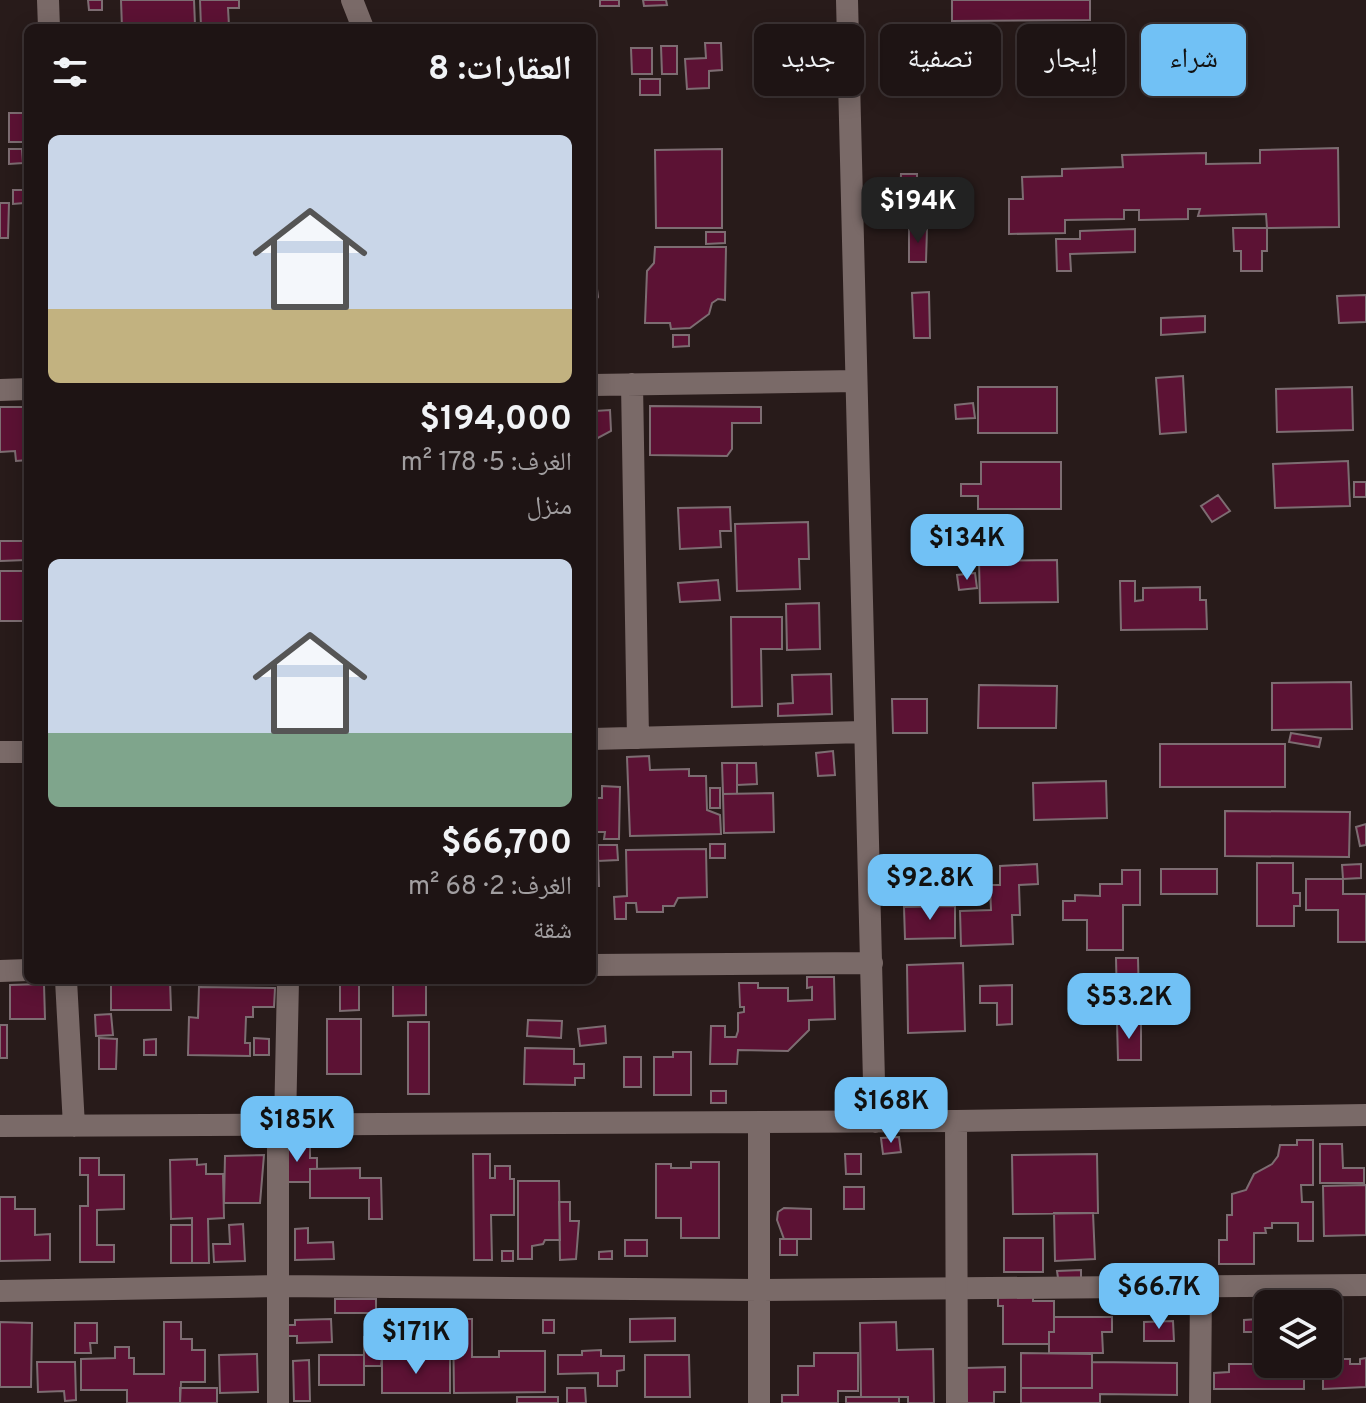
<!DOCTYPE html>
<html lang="ar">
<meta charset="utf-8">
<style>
body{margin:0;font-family:Overpass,"Noto Naskh Arabic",sans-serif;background:#2b2122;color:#f1f3f6;direction:rtl;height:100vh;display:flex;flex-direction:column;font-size:30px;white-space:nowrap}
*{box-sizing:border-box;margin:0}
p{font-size:26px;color:#a19ea0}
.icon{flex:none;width:44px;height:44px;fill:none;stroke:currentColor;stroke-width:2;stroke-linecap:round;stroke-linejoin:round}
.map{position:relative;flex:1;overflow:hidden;direction:ltr}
.side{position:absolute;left:24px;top:24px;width:572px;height:960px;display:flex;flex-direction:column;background:#1e1414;border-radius:12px;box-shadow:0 4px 20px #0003,0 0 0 2px #3c3334;direction:rtl}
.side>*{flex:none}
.top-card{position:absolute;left:620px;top:24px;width:626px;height:72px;direction:rtl;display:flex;gap:16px}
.buttons{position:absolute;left:1254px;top:1290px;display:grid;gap:16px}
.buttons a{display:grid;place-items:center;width:88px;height:88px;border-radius:12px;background:#1e1414;box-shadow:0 4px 20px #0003,0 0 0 2px #3c3334;font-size:40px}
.price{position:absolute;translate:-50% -68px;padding:0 18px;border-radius:16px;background:#71c1f5;color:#111;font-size:26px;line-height:52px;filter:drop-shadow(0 2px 4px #0008)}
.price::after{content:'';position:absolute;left:50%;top:48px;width:24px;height:18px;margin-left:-12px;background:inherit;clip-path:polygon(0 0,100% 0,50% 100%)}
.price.current{background:#222;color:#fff}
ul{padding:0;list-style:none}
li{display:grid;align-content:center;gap:16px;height:424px;padding:0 24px}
li span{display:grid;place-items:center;height:248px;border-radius:12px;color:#555}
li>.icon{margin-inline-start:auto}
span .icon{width:144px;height:144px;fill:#fffc;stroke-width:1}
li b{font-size:34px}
h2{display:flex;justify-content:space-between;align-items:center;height:96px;padding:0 24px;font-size:34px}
.pill{padding:0 28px;border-radius:12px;background:#1e1414;box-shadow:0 4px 20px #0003,0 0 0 2px #3c3334;font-size:28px;line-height:72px}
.pill.current{background:#71c1f5;color:#111}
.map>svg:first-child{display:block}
.building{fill:#5c1234;stroke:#7d6d72;stroke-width:2}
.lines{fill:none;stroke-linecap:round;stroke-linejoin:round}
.minor{stroke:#7a6a68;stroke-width:22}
.tertiary{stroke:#7a6a68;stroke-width:22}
</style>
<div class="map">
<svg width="1366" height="1403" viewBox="0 0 1366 1403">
<rect width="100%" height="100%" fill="#281b1a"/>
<path class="building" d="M88,0H102V10H89Z
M121,0H194L195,25L122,28Z
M200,0H239V8H228L229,26L201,27Z
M600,0H619V6H600Z
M643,0H666L667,5L644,6Z
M952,0H1090V20L952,21Z
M782,31L783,36H794V43H805L806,77L766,78L765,32Z
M705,43H721L722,70L709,71V88L687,89L685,59L706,58Z
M661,46H677V74H662Z
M631,48H652V74H632Z
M640,79H660V95H640Z
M9,113H28V131L23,132V142H9Z
M1338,148L1339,227L1267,228L1266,214L1198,216L1200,209H1188V219L1139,220V210H1124V219L1065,220V233L1009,234V199H1023L1022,177L1062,176V169L1123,167L1122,155L1206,153V164L1260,163V150Z
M9,149H22L23,163L9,164Z
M722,149V228H656L655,150Z
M901,174H917V184L927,185V203H900Z
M13,190H24V203L13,204Z
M0,203H9L8,238H0Z
M909,228H927L926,262H909Z
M1233,228H1267V251H1262V271H1241V251H1234Z
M1135,229V252L1070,254L1071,271H1057L1056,239H1080V231Z
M706,232H725V243L706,244Z
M655,247H726L725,300L718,299L712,303L709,314L690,328L671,329L670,323H645L647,271L654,263Z
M592,285L597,289L598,297L594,303L595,339H592Z
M929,292L930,338H914L912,293Z
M1366,295V322L1339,323L1337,296Z
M1205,316V332L1161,335V318Z
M673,335H689V346L673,347Z
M1183,376L1186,432L1160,434L1156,378Z
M978,387H1057V433H978Z
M1352,387L1353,430L1277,432L1276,389Z
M973,403L975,418L956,419L955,405Z
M592,404L595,411L610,410L611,431L596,439H592Z
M650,406L761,407V423H732V449L727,456L650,455Z
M0,407H28V460L16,461L15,451L0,452Z
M592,454H596L597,492H592Z
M1348,461L1350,506L1275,508L1273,464Z
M981,462H1061V509H978V496H961V484H981Z
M1354,482H1366V497H1354Z
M1218,495L1230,511L1212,522L1201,506Z
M730,507L731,531H720L721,547L680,549L678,508Z
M808,522L809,559H799L800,589L737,591L735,524Z
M0,541H26V560L0,561Z
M1057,560L1058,602L980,603L979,561Z
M0,571H28V621H0Z
M975,573L977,588L959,590L957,575Z
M718,580L720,600L680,602L678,583Z
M1120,581H1135V601L1143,600V588L1200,587V600H1206L1207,629L1121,630Z
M819,603L820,649L787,650L786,604Z
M731,617H782V649H761L762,706L732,707Z
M831,674L832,714L778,716V704L793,703L792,675Z
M1351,682L1352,729L1272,730V683Z
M979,685L1057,686L1056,728H978Z
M892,699H927V733H893Z
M1291,733L1321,738L1319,747L1289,742Z
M1160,744H1285V787H1160Z
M833,751L835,775L818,776L816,753Z
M649,756L650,770L689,769V776H706L707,810L720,815L721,834L630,836L627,757Z
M722,763H737V794H723Z
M737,763H756L757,784L737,785Z
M1106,781L1107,818L1034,820L1033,783Z
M602,786L620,787L619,839H604L605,832H592V798H602Z
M710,788H720V808H710Z
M773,793L774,832L724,833L723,794Z
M1225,811L1350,812L1349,857L1225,856Z
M1366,824V845L1360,846L1356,827Z
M710,844H725V858H710Z
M598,845H617L618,860L598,861Z
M706,849L707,897L678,898L674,906H663V912H637L636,903H626V919H615L614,897L627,896L626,850Z
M592,854H598L599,886H592Z
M1257,863H1293V893H1300V906H1294V926H1257Z
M1037,864L1038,884L1019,885L1020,915H1012L1013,944L961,946L960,911L991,910L990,885H1000V866Z
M1361,864V878L1343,879L1342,865Z
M1161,869H1217V894H1161Z
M1122,870H1140V905H1123V950H1087V920H1063V901H1075V895L1100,896V884H1122Z
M1306,879H1343V894H1366V942H1338V910H1306Z
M955,906V938L905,939L904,907Z
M1116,958H1138L1139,1001L1117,1002Z
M963,963L965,1031L908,1033L907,965Z
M807,977H834L835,1019L809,1020V1030L788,1051L738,1050L737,1064H710L711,1026H725V1037H736L738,1031V1013L744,1012V1007H740L739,983H758V988H788V1001L812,1000V987L807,988Z
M111,980H170L171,1010H111Z
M340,980H359V1010L340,1011Z
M393,981H426V1015L393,1016Z
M44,984L45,1019H10V985Z
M1012,985V1024L997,1025V1003H980V986Z
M199,987L275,988L274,1007H253V1017H246L245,1043H250V1056L188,1055L189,1017L198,1018Z
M111,1014L113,1035L96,1036L95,1015Z
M327,1019H361V1074H327Z
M528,1020L562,1021L561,1038L527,1036Z
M1141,1021V1060H1118L1117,1022Z
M408,1022H429V1094H408Z
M0,1025H7V1058H0Z
M605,1026L606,1043L580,1046L578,1029Z
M99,1038L117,1039L116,1069H99Z
M254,1038L269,1039V1055H254Z
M156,1039V1055H144V1040Z
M525,1048L574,1049V1064H584V1078H575V1085L524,1084Z
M673,1052H691V1095H654V1057H673Z
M624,1057H641V1087H624Z
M711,1091H726V1103H711Z
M899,1137L901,1152L883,1154L881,1138Z
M1297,1140H1313V1185H1301L1302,1202H1313V1241H1298V1223H1272V1228H1265L1266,1233H1254V1264H1219V1240H1227V1215H1232V1194L1246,1190L1254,1174L1272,1164L1278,1156L1280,1145H1297Z
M1320,1144H1342L1343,1168H1364V1183H1320Z
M283,1146H310V1158H317V1169H310V1182H282Z
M473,1154H490V1178H495V1166H510V1179H514V1215H491L492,1260H474Z
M845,1154H861V1174H846Z
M1097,1154L1098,1213L1013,1214L1012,1155Z
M264,1155L260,1203H224L225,1156Z
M80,1158H99V1175H124V1209L97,1210V1245H114V1262H80V1206H88V1175H80Z
M197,1159V1165L206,1164V1174H223L224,1218L208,1219L209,1263H192V1218L171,1219L170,1160Z
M691,1162H719V1238H681V1218H656V1164H671V1168H691Z
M360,1168V1178H381L382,1219H369V1198H310V1169Z
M518,1181H559L560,1240H545L543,1244L532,1246V1259H518Z
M1366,1185V1235L1324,1236L1323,1186Z
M844,1187H864V1209H844Z
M0,1197H15V1209H35V1235L50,1234V1260L0,1261Z
M559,1202H570V1221H579L576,1259L560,1260Z
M784,1208L811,1209V1239H784L777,1220L778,1212Z
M1054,1213H1093L1095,1259L1055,1261Z
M243,1224L245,1261L214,1262L213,1244H230L229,1225Z
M171,1225H192V1263H171Z
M308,1228V1243L333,1242L334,1259L295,1260V1229Z
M1004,1238H1043V1272H1004Z
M780,1239H797V1255H780Z
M625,1240H647V1256H625Z
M502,1251H513V1261H502Z
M612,1251V1259H599V1252Z
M1081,1270V1278H1058L1057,1271Z
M998,1293H1033V1301H1054V1332H1049V1344H1003V1306H998Z
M335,1299H376V1313H335Z
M1054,1317H1112V1332H1102L1103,1353H1049V1332H1054Z
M675,1318V1341L630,1342V1319Z
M331,1319L332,1342L297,1343V1336H284L283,1325H295V1320Z
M453,1319H472V1357H499V1351H545V1392L454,1393Z
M1258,1319V1332H1244V1320Z
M543,1320H554V1333H543Z
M1173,1321L1174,1341H1144V1322Z
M0,1322L32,1323L31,1387H0Z
M164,1322H181V1339H192V1350H205V1382H181L180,1403H127V1390H81V1359L115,1358V1347H129V1358H134V1374H164Z
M896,1322L897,1350L933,1349L934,1403H908V1397H861L860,1323Z
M75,1323H97V1343H90L91,1353H75Z
M364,1337H382V1347H398V1338H410L409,1358H382L381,1366H364Z
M601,1350V1356H624V1370L617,1371V1386H598V1373L558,1374V1355H582V1351Z
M1256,1351H1268V1364H1304V1389H1214V1373L1229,1372V1364H1256Z
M814,1353H858V1391H838V1403H782V1395H798V1366H814Z
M1021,1353L1092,1354V1388H1021Z
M257,1354L258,1392L220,1393L219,1355Z
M319,1355H364V1385H319Z
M645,1355H689L690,1397H645Z
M382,1358H450V1393H382Z
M1366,1358V1387L1323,1389V1364H1328V1359H1350V1364H1360V1359Z
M309,1360L310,1401H294L293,1361Z
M37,1362H75L76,1400L65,1401L64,1391L38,1392Z
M1092,1362L1177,1363V1395L1100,1394V1403H1021V1388H1092Z
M1005,1367V1392H994V1403H965V1368Z
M180,1388H217V1403H180Z
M567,1388H585L586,1403H567Z
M517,1397H558V1403H517Z
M846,1397H899V1403H846Z"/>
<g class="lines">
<path class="minor" d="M48,0L49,28
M352,0L363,28
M847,0L875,1122
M632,384L638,738
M592,385L856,381
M0,390L28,389
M592,739L864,732
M0,752H28
M592,965L872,963
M0,971L28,970
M66,980L74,1126
M759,1122V1403
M278,1125V1403
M285,1125L288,980
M0,1126L956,1121
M0,1291L277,1286L758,1290L1366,1285
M1200,1403L1201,1287"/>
<path class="tertiary" d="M957,1403L956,1121L1366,1115"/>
</g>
</svg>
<div class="buttons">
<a><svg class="icon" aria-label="layers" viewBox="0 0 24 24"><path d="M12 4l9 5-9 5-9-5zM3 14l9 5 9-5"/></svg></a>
</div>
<b class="price current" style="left:918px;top:245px">$194K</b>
<b class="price" style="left:967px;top:582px">$134K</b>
<b class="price" style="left:930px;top:922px">$92.8K</b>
<b class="price" style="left:1129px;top:1041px">$53.2K</b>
<b class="price" style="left:891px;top:1145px">$168K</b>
<b class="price" style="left:297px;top:1164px">$185K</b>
<b class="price" style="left:1159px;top:1331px">$66.7K</b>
<b class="price" style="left:416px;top:1376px">$171K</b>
<div class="top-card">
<a class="pill current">شراء</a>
<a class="pill">إيجار</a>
<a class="pill">تصفية</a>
<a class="pill">جديد</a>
</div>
<section class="side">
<h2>العقارات: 8<svg class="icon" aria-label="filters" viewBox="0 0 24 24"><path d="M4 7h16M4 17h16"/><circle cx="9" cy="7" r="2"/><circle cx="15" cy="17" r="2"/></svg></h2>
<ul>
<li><span style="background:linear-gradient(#c9d6e8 70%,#c2b280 0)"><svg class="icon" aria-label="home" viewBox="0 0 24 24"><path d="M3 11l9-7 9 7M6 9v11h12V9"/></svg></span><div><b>$194,000</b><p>الغرف: 5 · 178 m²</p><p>منزل</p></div></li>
<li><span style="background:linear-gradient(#c9d6e8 70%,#7fa58c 0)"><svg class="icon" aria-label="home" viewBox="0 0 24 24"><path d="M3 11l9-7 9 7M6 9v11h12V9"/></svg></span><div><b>$66,700</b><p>الغرف: 2 · 68 m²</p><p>شقة</p></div></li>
</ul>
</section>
</div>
